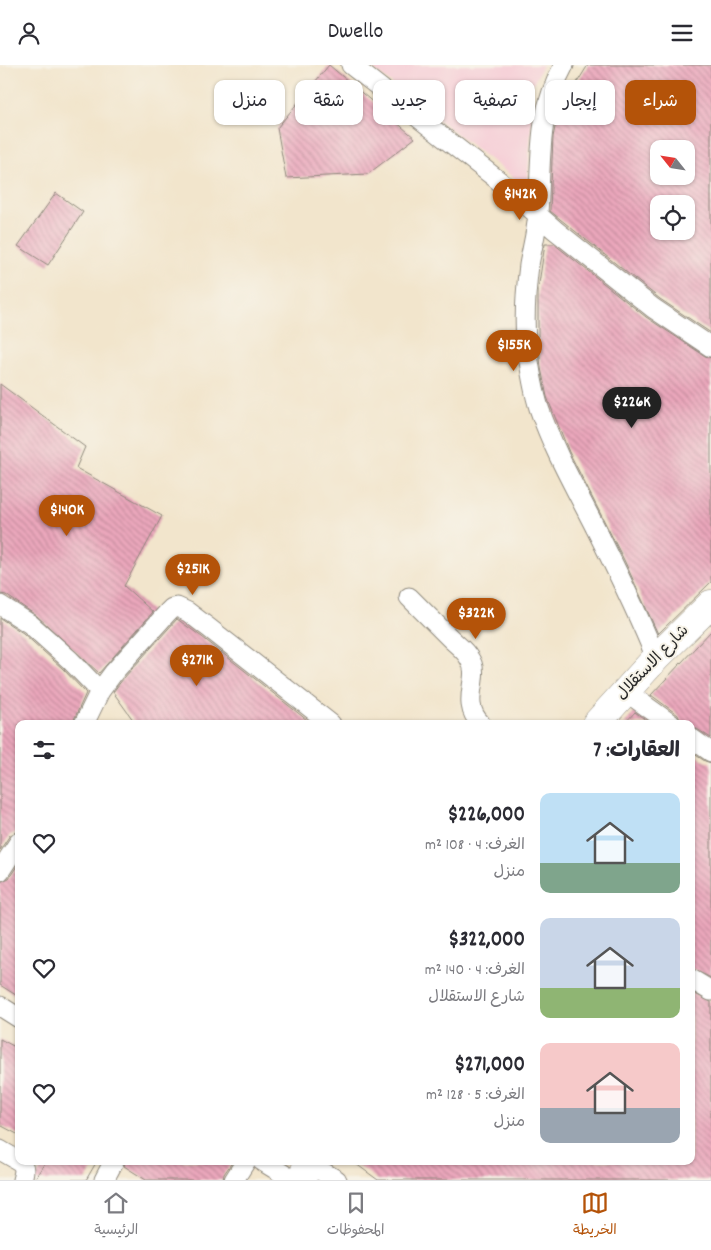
<!DOCTYPE html>
<html lang="ar">
<meta charset="utf-8">
<style>
body{margin:0;font-family:Dekko,"Playpen Sans Arabic",sans-serif;background:#f2f2f3;color:#2b2b33;direction:rtl;height:100vh;display:flex;flex-direction:column;font-size:19px;white-space:nowrap}
*{box-sizing:border-box;margin:0}
p{font-size:16px;color:#7c7c81}
.icon{flex:none;width:28px;height:28px;fill:none;stroke:currentColor;stroke-width:2;stroke-linecap:round;stroke-linejoin:round}
.map{position:relative;flex:1;overflow:hidden;direction:ltr}
.details{position:absolute;left:15px;top:655px;width:680px;height:445px;display:flex;flex-direction:column;background:#fff;border-radius:10px;box-shadow:0 1px 4px #0004;direction:rtl}
.details>*{flex:none}
.hud{position:absolute;left:15px;top:15px;width:681px;height:45px;direction:rtl;display:flex;gap:10px}
.needle{width:32px;rotate:300deg}
.buttons{position:absolute;left:650px;top:75px;display:grid;gap:10px}
.buttons a{display:grid;place-items:center;width:45px;height:45px;border-radius:10px;background:#fff;box-shadow:0 1px 4px #0004;font-size:25px}
.price{position:absolute;translate:-50% -42px;padding:0 11px;border-radius:18px;background:#b45309;color:#fff;font-size:16px;line-height:32px;filter:drop-shadow(0 1px 2px #0008)}
.price::after{content:'';position:absolute;left:50%;top:30px;width:15px;height:11px;margin-left:-8px;background:inherit;clip-path:polygon(0 0,100% 0,50% 100%)}
.price.current{background:#222;color:#fff}
ul{padding:0;list-style:none}
li{display:flex;align-items:center;gap:15px;height:125px;padding:0 15px}
li span{display:grid;place-items:center;flex:none;width:140px;height:100px;border-radius:10px;color:#555}
li>.icon{margin-inline-start:auto}
span .icon{width:60px;height:60px;fill:#fffc;stroke-width:1}
li b{font-size:21px}
h2{display:flex;justify-content:space-between;align-items:center;height:60px;padding:0 15px;font-size:21px}
.chip{padding:0 18px;border-radius:10px;background:#fff;box-shadow:0 1px 4px #0004;font-size:18px;line-height:45px}
.chip.current{background:#b45309;color:#fff}
header{display:flex;justify-content:space-between;align-items:center;height:65px;padding:0 15px;background:#fff;font-size:22px;font-weight:600}
.tab-bar{display:flex;justify-content:space-around;align-items:center;height:70px;border-top:1px solid #e1e1e2;background:#fff;font-size:14px;color:#7c7c81}
.tab-bar a{display:grid;justify-items:center;gap:2px}
.tab-bar .current{color:#b45309}
.map>svg:first-child{display:block}
.built{fill:#f6cfd7}
.building{fill:url(#building-back-hatch);fill-rule:evenodd}
.lines{fill:none;stroke-linecap:round;stroke-linejoin:round}
.street-casing{stroke:#8e887c;stroke-width:21}
.secondary-casing{stroke:#8e887c;stroke-width:29}
.street{stroke:#fff;stroke-width:19}
.secondary{stroke:#fff;stroke-width:28}
.labels{text-anchor:middle;dominant-baseline:central;stroke-width:4;stroke-linejoin:round;paint-order:stroke}
.street-label{font-size:16px;fill:#2b2b2b;stroke:#f7f3e8}
</style>
<header><svg class="icon" aria-label="menu" viewBox="0 0 24 24"><path d="M4 6h16M4 12h16M4 18h16"/></svg>Dwello<svg class="icon" aria-label="person" viewBox="0 0 24 24"><circle cx="12" cy="8" r="4"/><path d="M4 21q1-7 8-7t8 7"/></svg></header>
<div class="map">
<svg width="711" height="1115" viewBox="0 0 711 1115">
<defs>
<pattern id="building-back-hatch" width="6" height="6" patternUnits="userSpaceOnUse" patternTransform="scale(1.25)"><rect width="6" height="6" fill="#eba7bc"/><path d="M-1 5l2 2M0 0l6 6M5-1l2 2" fill="none" stroke="#bf8899"/></pattern>
</defs>
<rect width="100%" height="100%" fill="#f7f3e8"/>
<filter id="ink" filterUnits="userSpaceOnUse"><feTurbulence type="fractalNoise" baseFrequency=".02" numOctaves="2"/><feDisplacementMap in="SourceGraphic" scale="10" xChannelSelector="R" yChannelSelector="G"/><feConvolveMatrix kernelMatrix="1 2 1 2 8 2 1 2 1" color-interpolation-filters="sRGB"/></filter>
<filter id="wash" filterUnits="userSpaceOnUse"><feTurbulence type="fractalNoise" baseFrequency=".0096" numOctaves="4" result="noise"/><feDisplacementMap in="SourceGraphic" scale="20" xChannelSelector="R" yChannelSelector="G"/><feGaussianBlur stdDeviation="1.12" result="paint"/><feColorMatrix in="noise" values="0 0 0 0 0 0 0 0 0 0 0 0 0 0 0 0 0 1.4 0 .05"/><feComposite in="paint" operator="in"/></filter>
<g filter="url(#wash)">
<rect width="100%" height="100%" fill="#f2e5cc"/>
<path class="built" d="M368,0H543L521,42L532,51L527,123Z"/>
<g id="blocks">
<path class="building" d="M329,0L415,73L368,109L286,113L277,63Z
M588,0H711V268L660,234L550,146L553,72L557,53L560,45ZM659,84H686V111H659ZM659,139H686V166H659Z
M56,128L83,147L48,200L18,181Z
M545,179H554L646,252L705,291L711,293V517L658,569L624,495L569,387L547,332L541,303L538,270V225Z
M0,319L85,382L76,403L162,451L124,521L153,547L99,608L37,551L6,530L0,529Z
M0,553L23,568L62,603L86,628L72,659H19V766L10,770L0,785Z
M177,554L202,572L312,659H136L113,627L123,614Z
M711,566V673L697,664L691,662V659H682L678,650L651,630Z
M635,647L651,659H624Z
M691,687L705,696L711,698V913L691,903Z
M19,798V932L0,920V817L9,813Z
M691,927L711,937V1115H378L352,1096H691Z
M0,974L19,984V1070L0,1060Z
M46,1096H97L86,1115H34Z
M125,1096H233L224,1109L223,1115H146L124,1101Z"/>
</g>
</g>
<g filter="url(#ink)">
<use href="#blocks" fill-opacity="0" stroke="#8e887c" stroke-width="1"/>
<g class="lines">
<defs>
<path id="street" d="M351,0L498,115L555,165L653,243L711,282
M564,0C536,51 542,93 538,148C537,165 532,183 529,200C526,224 524,251 526,276C529,298 532,321 539,343C554,387 578,428 599,470C619,510 639,551 656,593
M409,532C422,545 436,559 450,573C456,579 465,585 469,593C483,612 458,636 481,659
M0,540L30,559L70,595L100,626
M625,626L671,659
M84,659L100,626L114,607L168,547L172,543L177,542L188,547L209,563L331,659
M691,673L711,687
M0,806L19,777
M691,914L711,926
M0,941L19,953
M0,1085L19,1096
M19,1096C26,1101 24,1108 22,1115
M262,1096L293,1115
M307,1098L337,1115
M104,1115L114,1096
M234,1115L246,1096"/>
<path id="secondary" d="M596,659L656,593L711,539
M302,1115L308,1096"/>
</defs>
<use href="#street" class="street-casing"/>
<use href="#secondary" class="secondary-casing"/>
<use href="#street" class="street"/>
<use href="#secondary" class="secondary"/>
</g>
</g>
<g class="labels">
<g class="street-label">
<text transform="translate(653 598) rotate(-46)">شارع الاستقلال</text>
</g>
</g>
</svg>
<div class="buttons">
<a><svg class="needle" viewBox="-14 -14 28 28"><path d="M0-13l5 13h-10z" fill="#e53935"/><path d="M0 13l5-13h-10z" fill="#7c7c81"/></svg></a>
<a><svg class="icon" aria-label="locate" viewBox="0 0 24 24"><circle cx="12" cy="12" r="6"/><path d="M12 2v4M12 18v4M2 12h4M18 12h4"/></svg></a>
</div>
<b class="price" style="left:520px;top:156px">$142K</b>
<b class="price" style="left:514px;top:307px">$155K</b>
<b class="price current" style="left:632px;top:364px">$226K</b>
<b class="price" style="left:67px;top:472px">$140K</b>
<b class="price" style="left:193px;top:531px">$251K</b>
<b class="price" style="left:476px;top:575px">$322K</b>
<b class="price" style="left:197px;top:622px">$271K</b>
<div class="hud">
<a class="chip current">شراء</a>
<a class="chip">إيجار</a>
<a class="chip">تصفية</a>
<a class="chip">جديد</a>
<a class="chip">شقة</a>
<a class="chip">منزل</a>
</div>
<section class="details">
<h2>العقارات: 7<svg class="icon" aria-label="filters" viewBox="0 0 24 24"><path d="M4 7h16M4 17h16"/><circle cx="9" cy="7" r="2"/><circle cx="15" cy="17" r="2"/></svg></h2>
<ul>
<li><span style="background:linear-gradient(#bfe0f5 70%,#7fa58c 0)"><svg class="icon" aria-label="home" viewBox="0 0 24 24"><path d="M3 11l9-7 9 7M6 9v11h12V9"/></svg></span><div><b>$226,000</b><p>الغرف: 4 · 108 m²</p><p>منزل</p></div><svg class="icon" aria-label="heart" viewBox="0 0 24 24"><path d="M12 20l-8-8c-3-5 5-10 8-4 3-6 11-1 8 4z"/></svg></li>
<li><span style="background:linear-gradient(#c9d6e8 70%,#8fb573 0)"><svg class="icon" aria-label="home" viewBox="0 0 24 24"><path d="M3 11l9-7 9 7M6 9v11h12V9"/></svg></span><div><b>$322,000</b><p>الغرف: 4 · 140 m²</p><p>شارع الاستقلال</p></div><svg class="icon" aria-label="heart" viewBox="0 0 24 24"><path d="M12 20l-8-8c-3-5 5-10 8-4 3-6 11-1 8 4z"/></svg></li>
<li><span style="background:linear-gradient(#f6c9c9 65%,#9aa5b1 0)"><svg class="icon" aria-label="home" viewBox="0 0 24 24"><path d="M3 11l9-7 9 7M6 9v11h12V9"/></svg></span><div><b>$271,000</b><p>الغرف: 5 · 128 m²</p><p>منزل</p></div><svg class="icon" aria-label="heart" viewBox="0 0 24 24"><path d="M12 20l-8-8c-3-5 5-10 8-4 3-6 11-1 8 4z"/></svg></li>
</ul>
</section>
</div>
<nav class="tab-bar">
<a class="current"><svg class="icon" aria-label="map" viewBox="0 0 24 24"><path d="M3 6l6-2 6 2 6-2v14l-6 2-6-2-6 2zM9 4v14M15 6v14"/></svg>الخريطة</a>
<a><svg class="icon" aria-label="saved" viewBox="0 0 24 24"><path d="M7 4h10v16l-5-4-5 4z"/></svg>المحفوظات</a>
<a><svg class="icon" aria-label="home" viewBox="0 0 24 24"><path d="M3 11l9-7 9 7M6 9v11h12V9"/></svg>الرئيسية</a>
</nav>
